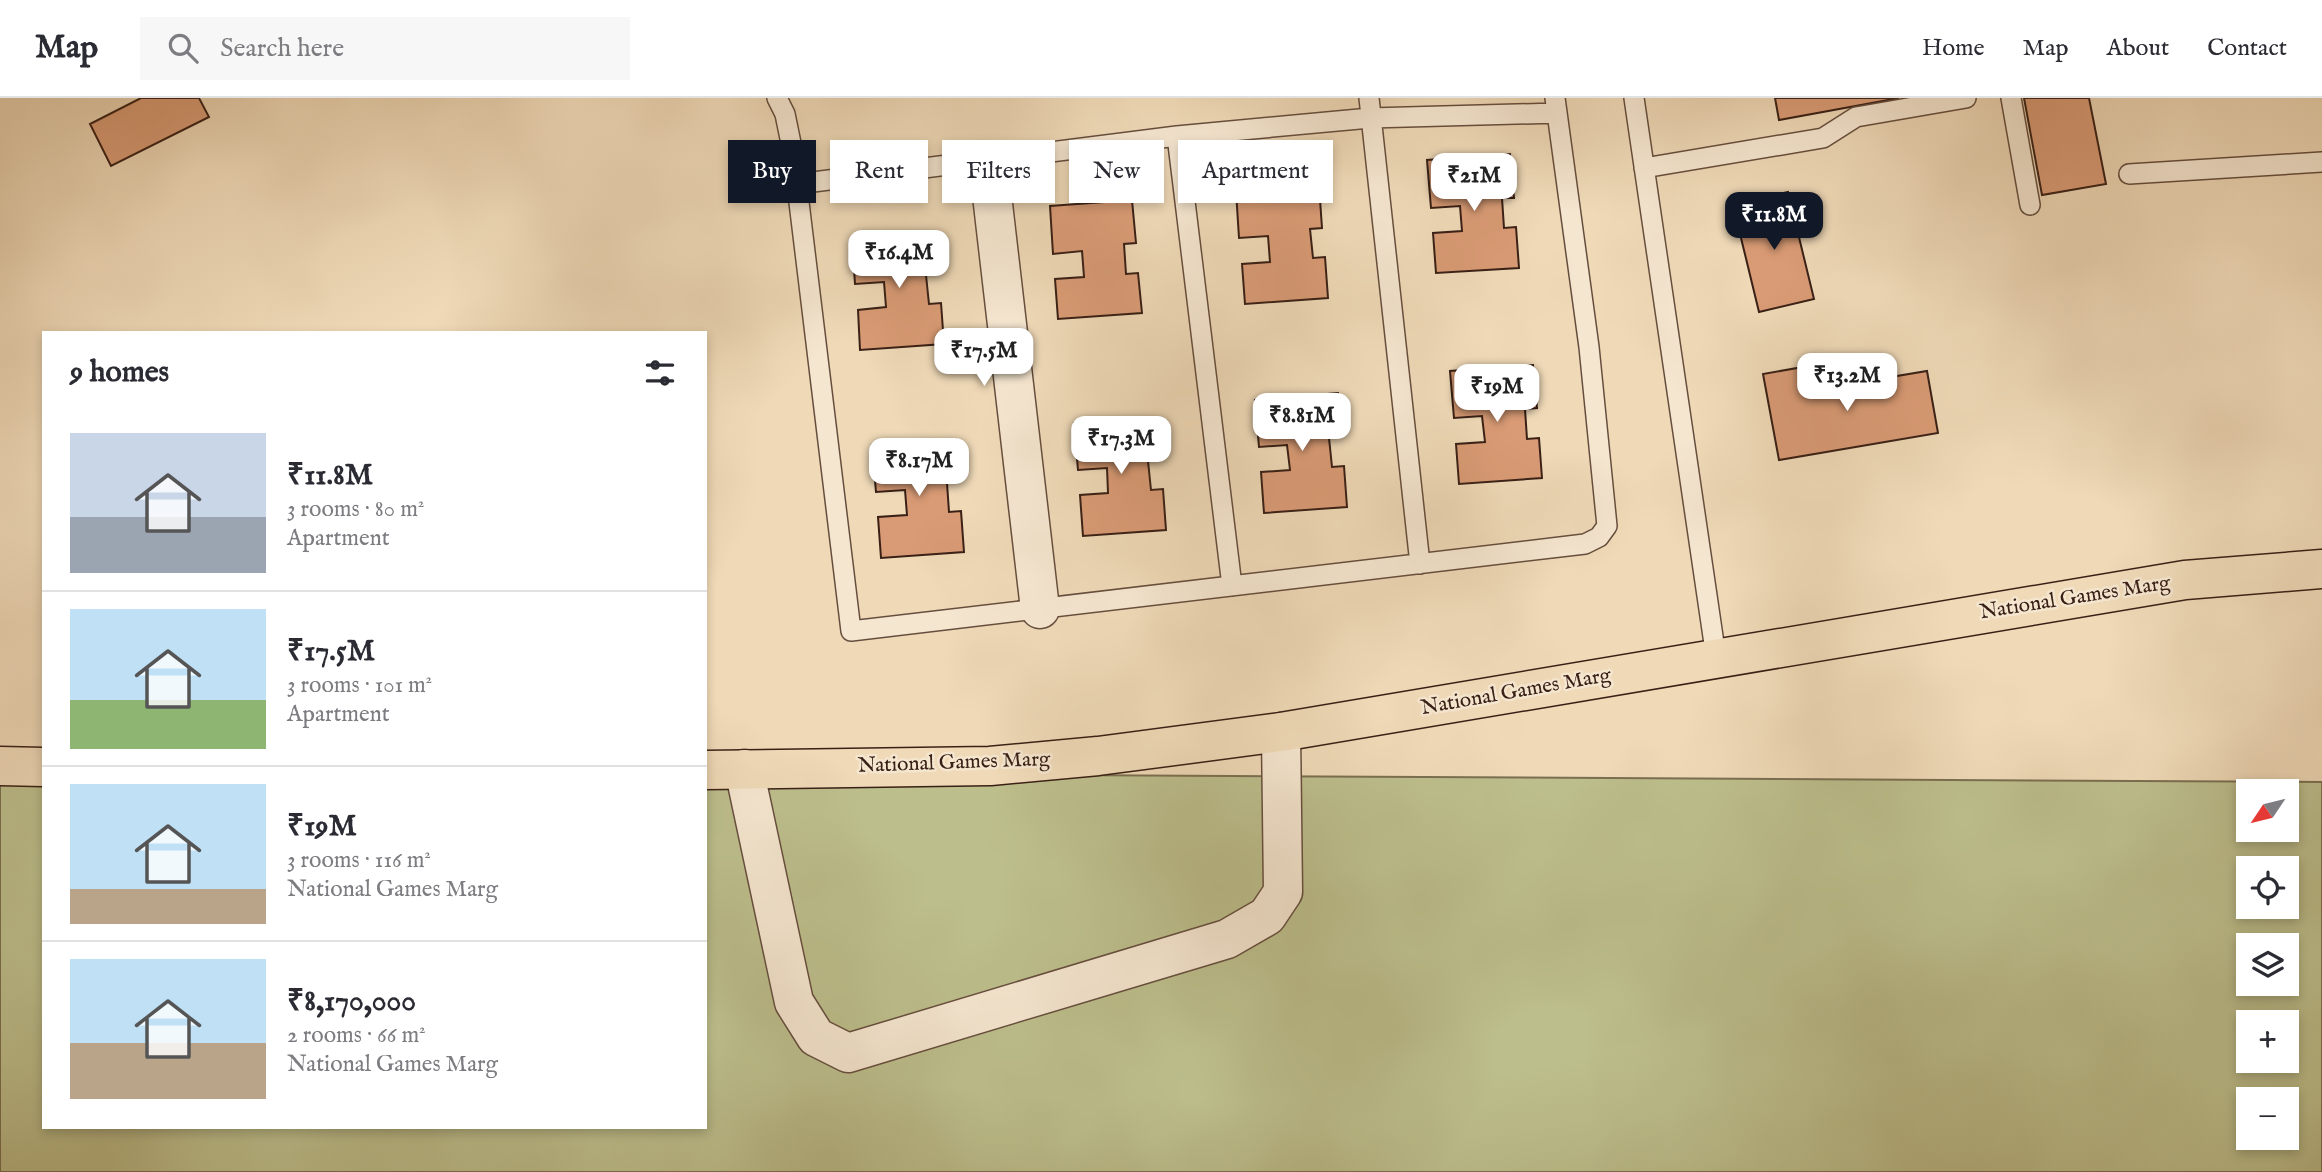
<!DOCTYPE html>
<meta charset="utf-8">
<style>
body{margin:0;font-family:"IM FELL English",serif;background:#f7f7f7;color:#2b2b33;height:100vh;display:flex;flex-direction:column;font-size:26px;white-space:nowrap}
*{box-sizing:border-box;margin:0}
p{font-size:23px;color:#7c7c81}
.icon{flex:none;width:38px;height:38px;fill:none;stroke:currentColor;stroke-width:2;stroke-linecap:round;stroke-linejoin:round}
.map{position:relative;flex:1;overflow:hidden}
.drawer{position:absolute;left:42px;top:233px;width:665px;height:798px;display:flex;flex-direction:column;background:#fff;border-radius:0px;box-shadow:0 4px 10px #0003}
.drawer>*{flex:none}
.top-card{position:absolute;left:728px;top:42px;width:665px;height:63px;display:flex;gap:14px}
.needle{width:46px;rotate:235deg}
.controls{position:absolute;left:2236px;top:681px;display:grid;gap:14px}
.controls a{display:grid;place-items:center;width:63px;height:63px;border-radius:0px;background:#fff;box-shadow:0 4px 10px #0003;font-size:35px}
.price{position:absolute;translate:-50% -60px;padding:0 16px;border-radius:14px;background:#fff;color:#222;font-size:23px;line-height:46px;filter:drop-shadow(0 2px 4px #0008)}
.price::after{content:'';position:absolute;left:50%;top:42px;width:21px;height:16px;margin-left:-10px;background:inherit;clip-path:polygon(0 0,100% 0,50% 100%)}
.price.current{background:#111827;color:#fff}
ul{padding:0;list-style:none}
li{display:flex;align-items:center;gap:21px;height:175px;padding:0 28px}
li+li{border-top:2px solid #e1e1e2}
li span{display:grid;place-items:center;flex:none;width:196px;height:140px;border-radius:0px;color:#555}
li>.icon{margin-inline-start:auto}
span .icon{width:84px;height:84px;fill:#fffc;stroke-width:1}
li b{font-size:30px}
h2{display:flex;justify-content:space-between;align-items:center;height:84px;padding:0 28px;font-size:30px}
.pill{padding:0 24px;border-radius:0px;background:#fff;box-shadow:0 4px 10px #0003;font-size:24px;line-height:63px}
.pill.current{background:#111827;color:#fff}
header{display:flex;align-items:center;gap:42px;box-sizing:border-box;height:98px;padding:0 35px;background:#fff;border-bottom:2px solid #e1e1e2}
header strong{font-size:33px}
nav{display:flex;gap:38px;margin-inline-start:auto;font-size:24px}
.search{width:490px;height:63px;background:#f7f7f7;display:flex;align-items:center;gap:18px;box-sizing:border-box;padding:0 24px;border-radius:0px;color:#7c7c81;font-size:26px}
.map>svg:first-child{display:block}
.green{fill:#bcbe8c;stroke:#7a6f51;stroke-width:2;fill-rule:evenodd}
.building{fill:#d99b75;stroke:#392016;stroke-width:2}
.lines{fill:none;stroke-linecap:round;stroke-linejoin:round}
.lane-casing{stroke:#664e3e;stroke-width:22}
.street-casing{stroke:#664e3e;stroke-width:41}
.primary-casing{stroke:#392016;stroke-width:41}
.lane{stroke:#f5e6d0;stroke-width:19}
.street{stroke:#f5e6d0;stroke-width:38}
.primary{stroke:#efd9b7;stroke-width:38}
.labels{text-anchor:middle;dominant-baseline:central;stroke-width:5;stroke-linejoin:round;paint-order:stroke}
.street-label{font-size:21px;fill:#392016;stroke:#f5e6d0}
</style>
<header>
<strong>Map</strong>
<div class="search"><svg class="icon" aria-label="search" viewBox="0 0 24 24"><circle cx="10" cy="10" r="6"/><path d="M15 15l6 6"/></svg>Search here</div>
<nav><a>Home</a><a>Map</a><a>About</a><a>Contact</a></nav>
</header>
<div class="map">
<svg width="2322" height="1074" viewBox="0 0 2322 1074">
<rect width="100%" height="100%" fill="#efd9b7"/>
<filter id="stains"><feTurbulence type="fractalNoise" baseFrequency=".00286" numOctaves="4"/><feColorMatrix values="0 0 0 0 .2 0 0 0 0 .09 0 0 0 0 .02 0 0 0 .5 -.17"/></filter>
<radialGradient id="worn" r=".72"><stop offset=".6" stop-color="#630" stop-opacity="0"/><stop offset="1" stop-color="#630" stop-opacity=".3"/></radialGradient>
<path class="green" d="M0,671L44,672V1029H705V675L2322,684V1074H0ZM2249,693H2287V732H2249ZM2249,770H2287V808H2249ZM2249,847H2287V886H2249ZM2249,924H2287V962H2249ZM2249,1001H2287V1040H2249Z"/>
<path class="building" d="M141,0H199L209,19L111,68L90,26Z
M1775,0H1899L1779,22Z
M2024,0H2089L2106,86L2042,97Z
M1510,56L1514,100H1502L1504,130L1516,129L1519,170L1436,175L1433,135L1462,133L1460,108L1431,110L1427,62Z
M1319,87L1322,130L1310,131L1313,160L1325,159L1328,200L1245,206L1242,166L1270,164L1268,138L1239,140L1236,93Z
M1788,94L1814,201L1759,214L1733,107Z
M1132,102L1136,145L1124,146L1126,176L1138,175L1142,215L1058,221L1055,181L1084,179L1082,153L1053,156L1050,108Z
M935,133L938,176L926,177L929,206L941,205L944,246L860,252L858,212L886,209L884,184L855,186L852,139Z
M1533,267L1537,310L1525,311L1527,341L1539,340L1542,380L1459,386L1456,346L1485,344L1482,318L1454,320L1450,273Z
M1803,269L1807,293L1927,273L1938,335L1779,362L1763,276Z
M1338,295L1341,339L1329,340L1332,369L1344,368L1347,409L1264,415L1261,374L1290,372L1287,347L1259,349L1255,302Z
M1157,319L1160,362L1148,363L1151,392L1163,391L1166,432L1083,438L1080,397L1108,395L1107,370L1078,372L1074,325Z
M956,341L959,384L947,385L949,414L961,413L964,454L881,460L878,419L907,417L905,392L876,394L872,347Z"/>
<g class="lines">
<defs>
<path id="lane" d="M777,0L785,16L793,55L851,533L1585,446L1599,439L1607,428L1589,249L1555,0
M1369,0L1420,466
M1634,0L1716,559
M2011,0L2030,107
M1177,38L1232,488
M1644,70L1823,40L1856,19L1966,0
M2129,76L2322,64
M797,86L1177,38L1370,20L1557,15"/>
<path id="street" d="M988,63L1040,511
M744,671L794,904L816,939L848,955L1227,841L1267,818L1283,794L1281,634"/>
<path id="primary" d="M0,668L44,669
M705,672L990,668L1098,658L1281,634L2185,482L2322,471"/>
</defs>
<use href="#lane" class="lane-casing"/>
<use href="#street" class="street-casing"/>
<use href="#primary" class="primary-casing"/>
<use href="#lane" class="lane"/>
<use href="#street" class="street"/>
<use href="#primary" class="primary"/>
</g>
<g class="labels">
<g class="street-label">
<text transform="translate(2075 500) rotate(-9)">National Games Marg</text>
<text transform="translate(1516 594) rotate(-10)">National Games Marg</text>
<text transform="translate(954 665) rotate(-2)">National Games Marg</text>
</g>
</g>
<rect width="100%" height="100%" filter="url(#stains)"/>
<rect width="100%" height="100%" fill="url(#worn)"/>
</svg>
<div class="controls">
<a><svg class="needle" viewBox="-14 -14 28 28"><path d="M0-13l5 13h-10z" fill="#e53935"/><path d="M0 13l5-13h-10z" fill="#7c7c81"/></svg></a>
<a><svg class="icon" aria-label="locate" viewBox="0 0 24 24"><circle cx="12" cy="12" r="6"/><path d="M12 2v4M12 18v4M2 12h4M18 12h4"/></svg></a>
<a><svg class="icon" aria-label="layers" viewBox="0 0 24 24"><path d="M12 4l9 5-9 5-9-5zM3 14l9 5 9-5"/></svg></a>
<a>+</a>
<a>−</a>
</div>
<b class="price" style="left:1474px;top:115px">₹21M</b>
<b class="price current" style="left:1774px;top:154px">₹11.8M</b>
<b class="price" style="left:899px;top:192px">₹16.4M</b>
<b class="price" style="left:984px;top:290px">₹17.5M</b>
<b class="price" style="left:1847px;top:315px">₹13.2M</b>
<b class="price" style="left:1497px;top:326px">₹19M</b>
<b class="price" style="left:1302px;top:355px">₹8.81M</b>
<b class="price" style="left:1121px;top:378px">₹17.3M</b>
<b class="price" style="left:919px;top:400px">₹8.17M</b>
<div class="top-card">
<a class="pill current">Buy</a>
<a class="pill">Rent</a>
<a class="pill">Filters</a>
<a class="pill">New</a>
<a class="pill">Apartment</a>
</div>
<section class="drawer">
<h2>9 homes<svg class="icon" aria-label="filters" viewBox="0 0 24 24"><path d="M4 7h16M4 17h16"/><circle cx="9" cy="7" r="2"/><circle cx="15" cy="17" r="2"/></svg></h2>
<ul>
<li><span style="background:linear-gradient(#c9d6e8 60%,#9aa5b1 0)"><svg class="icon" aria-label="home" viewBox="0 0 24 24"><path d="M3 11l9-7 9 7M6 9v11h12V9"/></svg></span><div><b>₹11.8M</b><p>3 rooms · 80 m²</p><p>Apartment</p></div></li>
<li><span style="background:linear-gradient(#bfe0f5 65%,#8fb573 0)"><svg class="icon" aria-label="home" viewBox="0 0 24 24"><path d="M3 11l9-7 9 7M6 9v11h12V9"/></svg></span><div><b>₹17.5M</b><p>3 rooms · 101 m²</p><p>Apartment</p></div></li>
<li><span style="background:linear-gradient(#bfe0f5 75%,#b9a48a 0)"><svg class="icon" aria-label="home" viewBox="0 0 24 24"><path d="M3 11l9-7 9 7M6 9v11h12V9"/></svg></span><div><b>₹19M</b><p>3 rooms · 116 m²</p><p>National Games Marg</p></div></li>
<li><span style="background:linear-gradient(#bfe0f5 60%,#b9a48a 0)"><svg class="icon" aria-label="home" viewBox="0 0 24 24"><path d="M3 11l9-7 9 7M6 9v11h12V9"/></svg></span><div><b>₹8,170,000</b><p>2 rooms · 66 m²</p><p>National Games Marg</p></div></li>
</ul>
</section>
</div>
